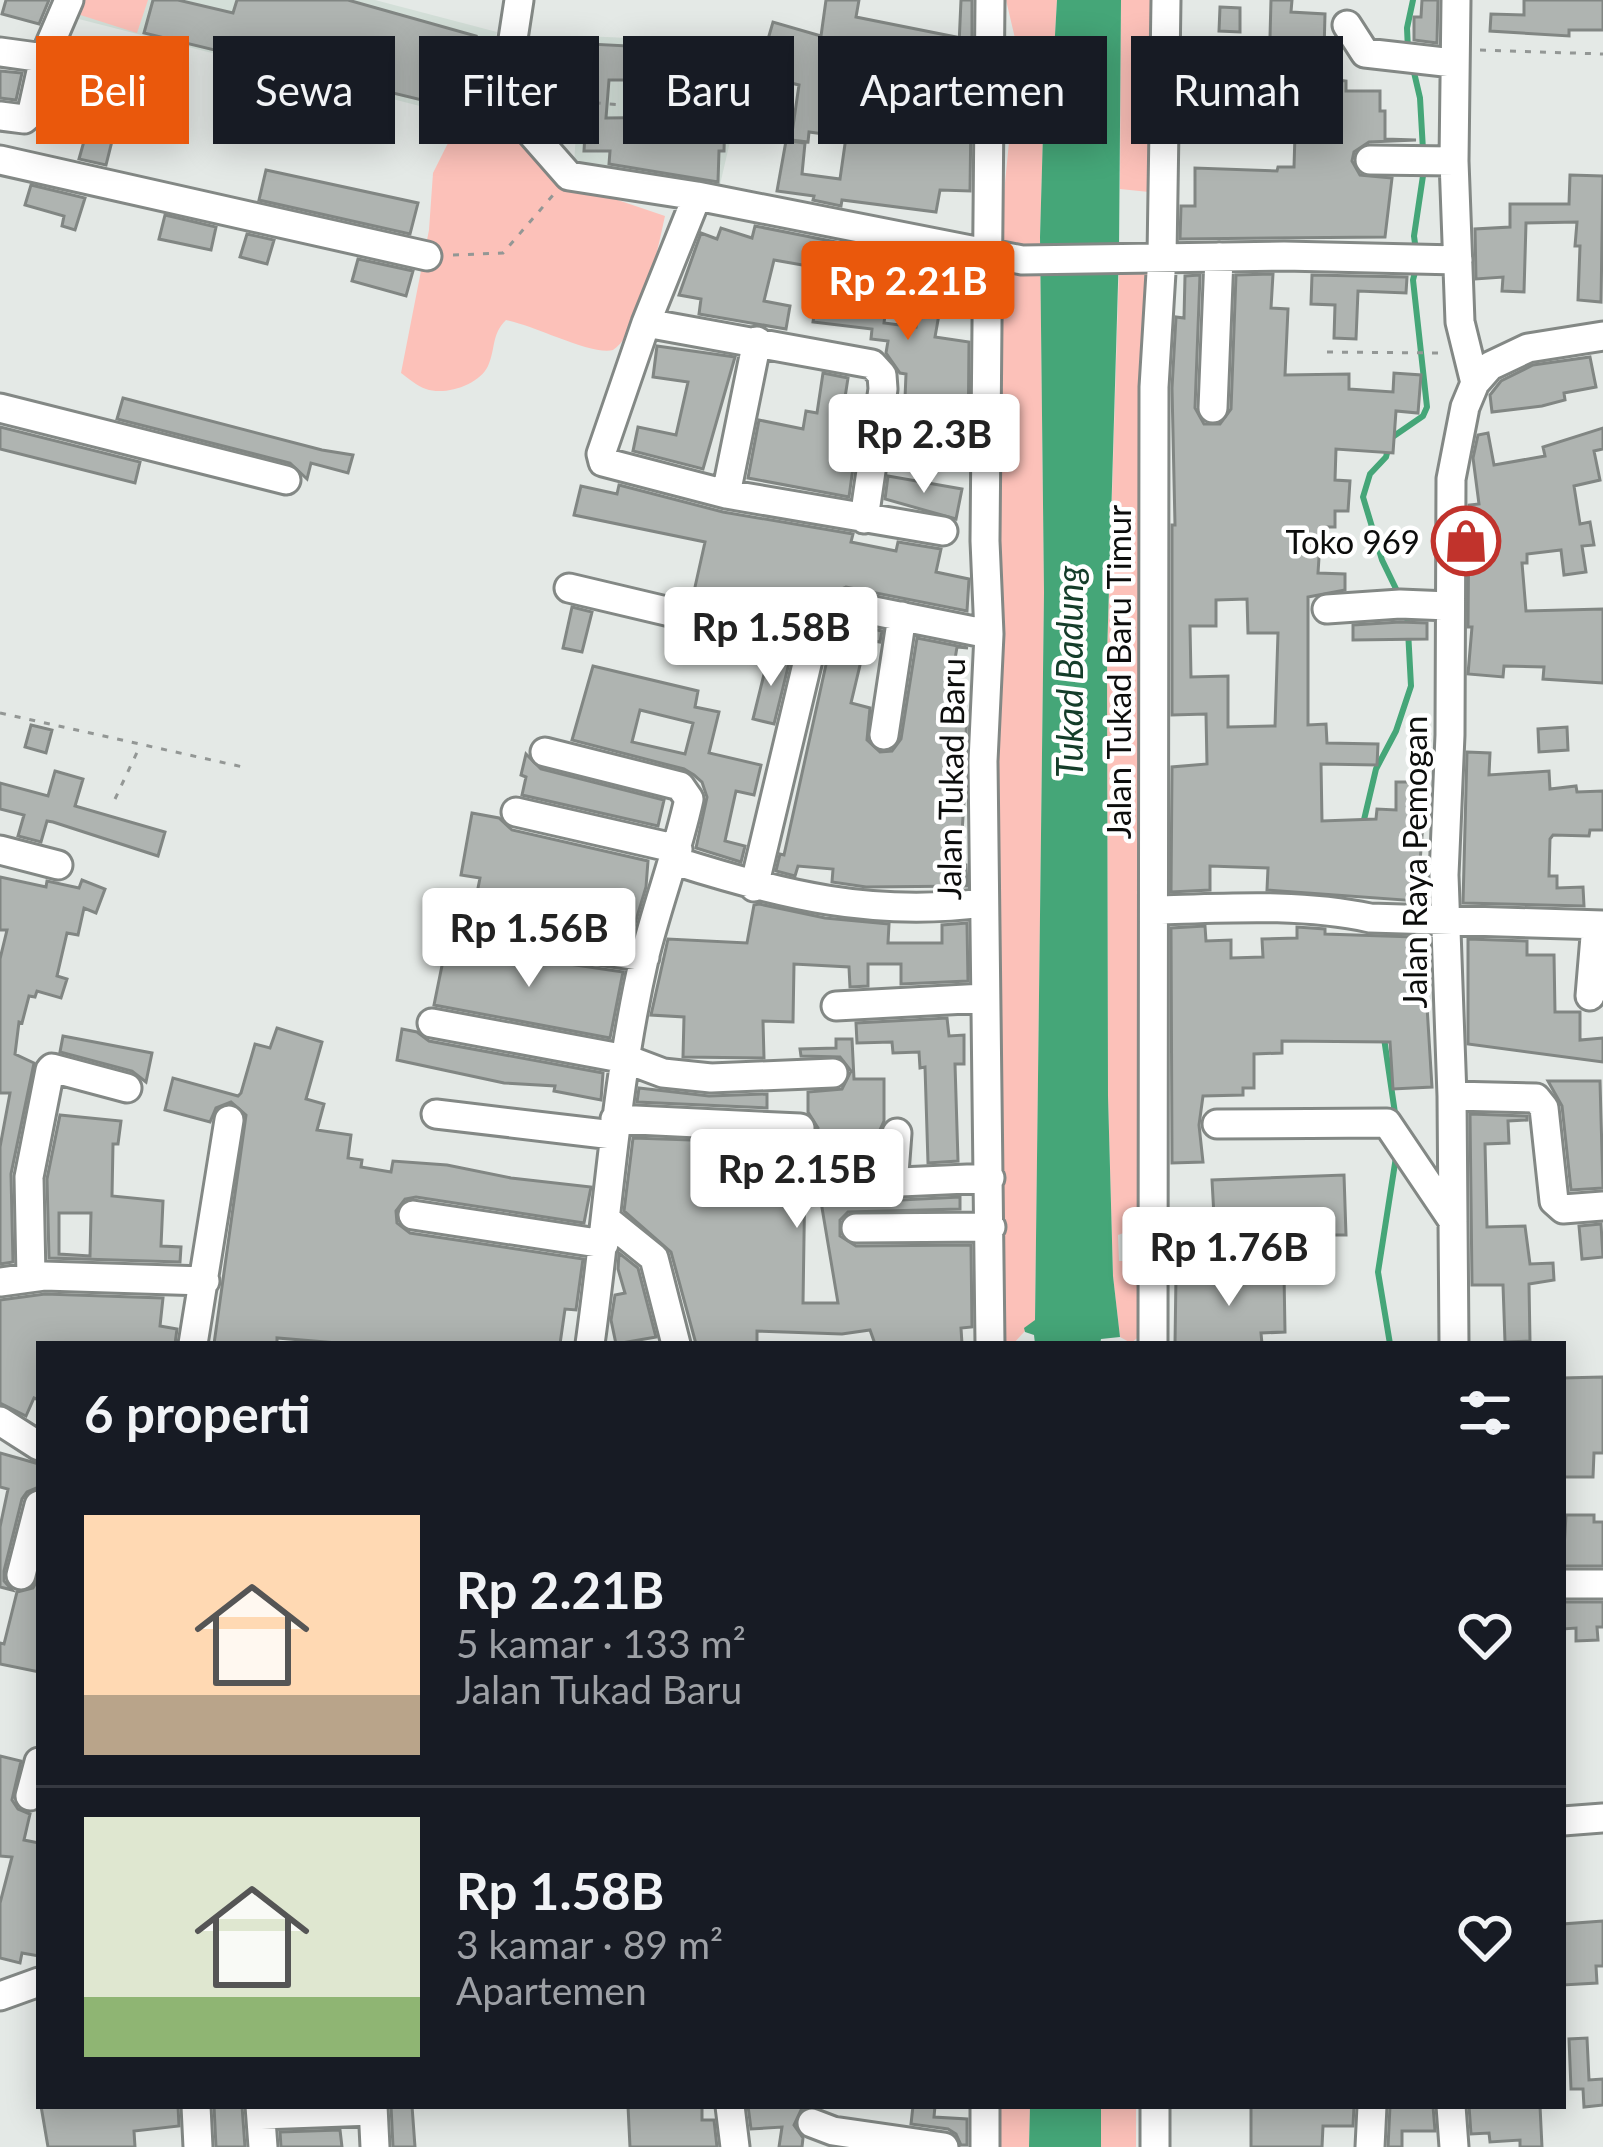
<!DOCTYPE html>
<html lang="id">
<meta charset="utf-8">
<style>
body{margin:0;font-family:Lato,sans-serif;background:#242831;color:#f1f3f6;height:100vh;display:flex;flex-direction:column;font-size:45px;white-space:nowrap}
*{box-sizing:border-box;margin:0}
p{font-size:39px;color:#9ea1a6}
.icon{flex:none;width:66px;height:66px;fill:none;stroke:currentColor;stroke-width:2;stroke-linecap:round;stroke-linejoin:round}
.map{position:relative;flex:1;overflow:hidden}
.drawer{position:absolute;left:36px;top:1341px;width:1530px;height:768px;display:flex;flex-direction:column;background:#171b24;border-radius:0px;box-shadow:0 6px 30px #0003}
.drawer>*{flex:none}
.guide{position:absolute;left:36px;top:36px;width:1533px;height:108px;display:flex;gap:24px}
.price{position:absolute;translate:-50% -102px;padding:0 27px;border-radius:12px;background:#fff;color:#222;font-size:39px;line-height:78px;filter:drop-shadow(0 3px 6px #0008)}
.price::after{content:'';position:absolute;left:50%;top:72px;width:36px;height:27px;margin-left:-18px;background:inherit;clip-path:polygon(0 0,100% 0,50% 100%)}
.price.active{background:#ea580c;color:#fff}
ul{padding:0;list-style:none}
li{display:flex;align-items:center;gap:36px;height:300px;padding:0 48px}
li+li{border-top:3px solid #363941}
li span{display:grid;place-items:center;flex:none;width:336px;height:240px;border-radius:0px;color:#555}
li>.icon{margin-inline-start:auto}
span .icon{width:144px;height:144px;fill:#fffc;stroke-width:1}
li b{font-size:51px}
h2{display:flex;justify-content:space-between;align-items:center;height:144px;padding:0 48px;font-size:51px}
.tag{padding:0 42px;border-radius:0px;background:#171b24;box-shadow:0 6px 30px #0003;font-size:42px;line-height:108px}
.tag.active{background:#ea580c;color:#fff}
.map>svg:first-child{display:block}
.built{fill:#d3dfd8}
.green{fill:#fcc1b9}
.water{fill:#45a678}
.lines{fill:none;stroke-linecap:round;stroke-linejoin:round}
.stream{stroke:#45a678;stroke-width:6}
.building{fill:#afb4b1;stroke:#818683;stroke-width:3;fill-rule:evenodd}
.minor-casing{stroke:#838885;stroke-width:33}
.path{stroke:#939795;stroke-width:3;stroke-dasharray:6 9;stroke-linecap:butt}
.minor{stroke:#fff;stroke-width:27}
.labels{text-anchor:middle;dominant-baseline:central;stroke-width:9;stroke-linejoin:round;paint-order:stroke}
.poi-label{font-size:33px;fill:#0c0d0c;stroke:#fff;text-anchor:end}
.street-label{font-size:33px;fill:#0c0d0c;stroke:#fff}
.water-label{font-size:36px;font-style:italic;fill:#143d2a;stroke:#fff}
</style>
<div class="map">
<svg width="1603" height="2147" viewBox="0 0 1603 2147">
<rect width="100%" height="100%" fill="#e4e9e6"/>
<path class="built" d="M72,0H375L497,32L471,119L67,16Z
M582,36L748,43L727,122V132L732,133L719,189L574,165Z"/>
<path class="green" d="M75,0H148L137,33L71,12Z
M1006,0H1057L1054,52L1044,99L1040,237L1044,592L1035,1320L1013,1344H1000L997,264L1018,51Z
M1121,0H1156L1158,185L1149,192L1120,189Z
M492,93L537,113L551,126L565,155L594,192L665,216C658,248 641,332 613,350C593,356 534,325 506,320C491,335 496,348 488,366C479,385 445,396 426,389C417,386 408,378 401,373L429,230L433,173L470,99Z
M1140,264L1152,275L1146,1216L1140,1227L1118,1235L1119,1261H1142L1141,1335L1131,1343L1120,1337L1113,1276L1108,1096L1107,656L1119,269Z
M996,2106H1030L1029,2147H998Z
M1101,2106H1136V2147H1101Z"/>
<path class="water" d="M1057,0H1121L1119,250L1107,656L1108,1096L1113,1276L1120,1337L1101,1339L1100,1344H1035L1034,1335L1025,1332L1024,1328L1035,1320L1044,592L1040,237L1044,99L1054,52Z
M1030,2106H1101V2147H1029Z"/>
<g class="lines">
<path class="stream" d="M1408,50L1407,28L1413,0
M1413,68L1420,98L1423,150
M1416,251L1414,236L1424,169
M1399,595L1382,560L1363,497L1370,474L1386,457L1391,438L1423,416L1427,407L1413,280L1417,264
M1363,824L1376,769L1396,731L1411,686L1407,612
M1384,1038L1396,1120
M1390,1344L1378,1272L1396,1157"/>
</g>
<path class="building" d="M6,0H49L39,24L2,14Z
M153,0H178L233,13L237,0H348L476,36L455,108L144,33Z
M826,0H859L856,17L956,37L942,125L971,117L970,191L940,190L936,212L842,200L841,206L813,200L814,196L777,191L786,141L805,143L802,174L840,179L846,137L809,132L808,142L791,140L799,85L737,70V78H726L724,151H719L718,182L609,164L610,151H584L590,44L764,53L773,22L821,36ZM609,80H690V117L606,118Z
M961,0H972V46L959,45Z
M1271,0H1292L1291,12L1325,14L1324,52H1338L1337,80L1346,81V91H1380V111H1385V139L1416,140L1369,142L1354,152L1352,161L1360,175L1392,178L1385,237L1180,239L1181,206H1195V168L1277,171L1278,167H1294L1296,102H1291V75L1269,74Z
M1422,0H1438L1437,43L1414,40V17H1421Z
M1524,0H1603V30H1569V36L1490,31L1491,14L1524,15Z
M1220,7L1240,8V32L1219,31Z
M0,71L22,73L16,100L0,98Z
M86,134L112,141L106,165L79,159Z
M266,170L418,203L410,234L259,200Z
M1570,175L1603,176L1601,302L1578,300L1580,246H1575L1577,222L1526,223L1524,292L1502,291L1503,277L1476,279L1475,229L1510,227V204H1569Z
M31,185L85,198L75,230L62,226L64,216L25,205Z
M165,215L216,227L211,250L159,239Z
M755,226L836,242V246L811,243L808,266L774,260L764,301L790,306L786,329L699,314L701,299L679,295L701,233L717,239L721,228L752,238Z
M247,234L274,240L267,264L240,257Z
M872,249L888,252L886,274L918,279L921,259L948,264L935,337L969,342L968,451L903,446L906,374L900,373L886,353L888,341L871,339L872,329L813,322L819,279L839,282L842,261L870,264ZM888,291L920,295L916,327L884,323Z
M358,259L413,271L406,296L352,281Z
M1273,274L1271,308L1288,309L1285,375L1349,374V389L1393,392L1394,373L1421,375L1418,413L1396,411L1393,453L1336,449L1335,480L1350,481L1348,511H1335V527H1321L1318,573L1345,574V590L1308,597V725L1326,724L1327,743L1378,744L1377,765L1321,764L1322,821L1376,819L1377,809L1396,810V782H1412V810H1424L1417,901L1267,890L1268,868L1210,866V890L1171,892L1172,767L1207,764L1206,714L1172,715V525H1175L1172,388L1176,317L1184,318L1185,276L1200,275L1195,408L1204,424H1220L1231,409L1236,275ZM1247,599L1248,633H1278L1275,726L1228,727V676L1191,677L1190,626H1216V600Z
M1312,275L1407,277L1406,293L1358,291L1356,339L1334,338L1335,305L1311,304Z
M657,346L735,357L703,469L633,451L638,427L676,435L688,382L653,377Z
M1590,357L1596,387L1564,393L1565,400L1542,406L1492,412L1490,395L1501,381L1533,365Z
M823,373L848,378L842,417L860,421L858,438L850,437L845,467L853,468L849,497L748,478L759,420L803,429L806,411L817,413Z
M123,398L322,450L353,455L348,473L311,463L307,479L290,463L117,419Z
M0,427L140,462L135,483L0,449Z
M1603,428V449L1594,451L1600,480L1574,486L1580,524L1590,522L1594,545L1582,546L1586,572L1564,575L1561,550L1527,554V563H1522L1526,611L1603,609V683L1543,679L1544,667L1504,666L1503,677L1468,674L1472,627H1468L1469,505L1479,504L1473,458L1478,435L1488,433L1494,465L1545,456L1543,447Z
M888,476L962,489L956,519L885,499Z
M619,485L723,512L853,534L851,542L896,551L898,542L941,549L936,572L969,579L967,611L846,587L825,596L806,592L799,624L784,620L786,613L736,600L735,605L693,596L705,542L574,515L581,486L617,494Z
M572,607L592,612L582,652L563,648Z
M1400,622L1427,623V639L1353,640V625Z
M848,624L882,631L880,642L866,640L851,703L870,708L867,740L880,752L892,751L901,739L917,638L968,648L957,647L947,708L967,711L965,763L953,761V801H964L960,865H966L967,886L866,887L832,882L833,869L798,866L795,876L776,871L780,854L784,855L829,651L837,647Z
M769,654L790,659L774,724L753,719Z
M593,666L698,691L695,707L719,712L709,753L761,765L754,795L736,791L725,841L745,846L741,862L696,848L707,797L702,782L694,775L684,769L572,740ZM640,710L693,723L685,754L632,742Z
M31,725L52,730L46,753L25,747Z
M1567,727L1568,750L1539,752L1538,729Z
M1467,752L1490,753L1489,775L1549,771L1550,789L1576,786L1577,792L1603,791V830H1590L1589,836L1553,835L1550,839L1549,876H1557V888L1583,887L1584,906L1463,903Z
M526,754L541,769L664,800L658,826L522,795L526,777L521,775Z
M55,771L83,779L75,806L165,832L158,856L53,822L47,821L41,842L18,836L24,815L0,809V783L48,796Z
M472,813L499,818L512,830L648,861L646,887L631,937L473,913L480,878L461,875Z
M0,877L46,887L47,881L79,888L82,880L105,889L96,913L84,908L78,935L67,933L57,976L67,979L61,998L37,991L35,997L29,996L22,1023L19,1022L15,1054L34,1063L11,1174L13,1262L0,1264V1147L10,1093H0V959L7,930H0Z
M759,904L825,918L889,924L888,943H942V925L967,923L968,981L901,984V964H868V986L850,987L849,967L794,964L793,1022L763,1021L764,1058L683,1057L684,1017L651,1015L668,939L747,943L754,905Z
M1205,926L1206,941L1231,940V958L1263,957L1262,939L1297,938V927L1325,929V934L1415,937L1416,974H1425L1432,1087L1393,1089L1390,1042L1282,1041V1053L1254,1054V1088H1243V1095L1203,1096L1199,1125L1203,1162L1172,1163L1171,928Z
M448,936L468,949L623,972L610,1038L434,1005Z
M1468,939L1527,941V955H1554L1555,1012H1580V1040L1603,1038V1062L1468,1044Z
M947,1018L949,1036L964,1035V1064H955L958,1161L928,1163L925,1067L920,1068L919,1052L893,1053L892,1042L857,1043L856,1023Z
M277,1028L322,1042L306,1099L324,1104L317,1130L351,1135L348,1158L362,1160L361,1167L391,1172L393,1161L447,1165L511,1178L591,1187L584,1223L416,1197L405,1199L396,1211L397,1223L410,1233L583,1259L576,1310L565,1309L560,1344H349L277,1338V1344H214L246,1115L231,1102L216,1108L210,1122L165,1110L173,1078L238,1096L241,1093L255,1044L270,1048Z
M402,1029L417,1032L429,1041L603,1073L601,1100L554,1091L555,1086L504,1083L397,1060Z
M63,1036L152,1053L146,1082L132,1071L60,1052Z
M836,1039H852L854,1079H884V1121L879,1132L876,1172L885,1192L901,1200L960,1197V1209L848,1212L840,1220V1236L856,1246L971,1245L972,1327L961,1328L962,1344H875L870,1330L842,1334L757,1331V1344H696L671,1252L624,1211L633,1138L807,1144L818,1128L808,1112V1092L842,1089L851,1071L840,1057L801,1056L800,1049L836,1048ZM816,1172L838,1303H803L805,1173Z
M1548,1081H1600L1603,1188L1571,1190L1562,1106Z
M639,1088L709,1096L767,1094V1108L637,1102Z
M1470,1114L1527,1116V1120L1508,1121L1509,1143L1485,1144L1487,1227L1525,1226L1530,1264L1553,1263L1554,1280L1529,1284L1530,1341L1505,1342L1503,1285H1472Z
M60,1115L121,1121L118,1144H113L112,1196L163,1201L161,1246L181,1247L180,1262L49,1258L47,1179ZM59,1213H91L90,1256L59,1254Z
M1344,1175L1346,1235H1312L1313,1274H1293L1292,1236L1215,1235L1212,1180Z
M1601,1224L1603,1257L1582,1259L1579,1226Z
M619,1253L638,1268L656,1337L616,1344L611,1320L615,1295L625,1293L618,1269Z
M1284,1274L1285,1332L1261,1333L1262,1344H1175L1176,1276Z
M45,1294L163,1298L160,1326L177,1329L175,1344H39V1400L34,1398L26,1416L0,1403V1300Z
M1603,1377V1453H1594L1593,1477H1563V1378Z
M0,1453L39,1464V1487L27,1492L22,1499L4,1571V1581L12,1590L0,1587V1527L8,1489L0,1487Z
M1566,1515H1594V1522H1603V1566H1563Z
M39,1577V1672L0,1664V1643L4,1644L17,1592L33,1588Z
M1563,1602H1603V1627H1597L1598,1640L1576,1641V1628L1563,1629Z
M0,1756L21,1761L12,1800L18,1809L30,1814L24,1840L39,1843V1956L22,1953L20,1963L0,1958V1903L12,1857L0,1856Z
M1603,1921V1966H1596L1597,1983L1563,1985V1924Z
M1587,2038L1589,2080L1603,2079V2105L1584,2107L1583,2089H1571L1569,2039Z
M41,2106H178L179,2126L134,2131L135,2147H48Z
M214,2106H242L245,2147H216Z
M391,2106H412L415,2147H393Z
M628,2106H702V2120H714L717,2147H630Z
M748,2106H803L794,2125L803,2138L802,2147H779L782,2127L751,2129Z
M913,2106H935L934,2117L967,2119V2145H961L956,2134L948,2129L911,2124Z
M1251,2106H1354L1353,2126H1323L1322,2147H1251Z
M1390,2106H1433L1435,2131H1402V2147H1388Z
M1469,2106H1540L1542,2147H1520V2140L1490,2142L1489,2133L1471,2134Z
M340,2130L342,2147H281L280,2132Z"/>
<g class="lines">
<defs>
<path id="minor" d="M519,0L507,78L509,96L518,118L569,176L697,196L1022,260L1284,256L1458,260
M1456,0L1454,161L1460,322L1475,383
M1347,25L1365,53L1453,63
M0,52L44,58
M0,116L24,119L32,112L44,58L69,0
M0,160L427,256
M1370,160L1454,161
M697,196L646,323L601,454L603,462L726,494L943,531
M646,323L872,364L882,375L883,389L864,519
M0,408L286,480
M1213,408L1219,257
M726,494L757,341
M569,588L801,643H812L835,611L844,605L989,634
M1327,609L1400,604L1449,606
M884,735L902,616
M545,752L680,786L689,799C677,854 657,905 644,959C615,1086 608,1216 590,1344
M516,812L678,849
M0,850L58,865
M675,861C782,895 871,917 984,903
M754,887L812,643
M1156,910C1227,908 1301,903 1370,918L1603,925
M471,931L645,957
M1590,996L1596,925
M836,1006L985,998
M432,1023L626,1059L663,1073L711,1078L833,1073
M1452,1096L1536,1098L1544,1108L1554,1201L1563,1209L1603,1206
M436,1114L613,1135
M615,1119L800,1128
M1217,1124L1387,1123L1453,1221
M897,1133L894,1173L900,1182L990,1178
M413,1215L604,1244
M607,1220L654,1258L676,1344
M856,1228L991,1227
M31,1277L29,1177L50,1070L52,1068L127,1088
M0,1282L44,1276L205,1281
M193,1344L229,1120
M990,1344L983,761L989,634L985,541L990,0
M1153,1344L1154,387L1162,256L1166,0
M1454,1344L1452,1096L1444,875L1450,735L1451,479L1465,407L1475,383L1490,366L1528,348L1603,336
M0,1421L39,1446
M21,1575L39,1505
M1563,1584H1603
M30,1796L39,1762
M1563,1821L1603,1818
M0,1996L39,1982
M196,2106L198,2147
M260,2106L263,2147
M373,2106L375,2147
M730,2106L735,2147
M985,2106V2147
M1155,2106V2147
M1451,2106L1454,2147
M261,2115L373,2111
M812,2123L833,2131L944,2147
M1370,2147L1372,2106"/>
</defs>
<use href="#minor" class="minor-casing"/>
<path class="path" d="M1480,50L1603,54
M535,98L684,110
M453,255L503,253L554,194
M1327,352L1439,353
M0,713L243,767
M115,799L140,746"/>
<use href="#minor" class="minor"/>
</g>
<defs>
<symbol id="shop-ring" viewBox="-11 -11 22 22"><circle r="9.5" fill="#fff" stroke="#c1332c" stroke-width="1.5"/><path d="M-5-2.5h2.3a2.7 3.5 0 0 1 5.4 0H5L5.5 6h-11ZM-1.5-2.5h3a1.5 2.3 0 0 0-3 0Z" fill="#c1332c"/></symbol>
</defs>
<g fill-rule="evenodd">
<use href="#shop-ring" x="1428" y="503" width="76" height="76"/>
</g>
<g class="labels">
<g class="poi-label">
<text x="1420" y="541">Toko 969</text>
</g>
<g class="street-label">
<text transform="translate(1118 672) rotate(-90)">Jalan Tukad Baru Timur</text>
<text transform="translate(950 779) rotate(-89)">Jalan Tukad Baru</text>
<text transform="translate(1414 862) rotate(-90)">Jalan Raya Pemogan</text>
</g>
<g class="water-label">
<text transform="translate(1069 672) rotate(-90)">Tukad Badung</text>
</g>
</g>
</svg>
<b class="price active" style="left:908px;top:343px">Rp 2.21B</b>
<b class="price" style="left:924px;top:496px">Rp 2.3B</b>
<b class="price" style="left:771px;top:689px">Rp 1.58B</b>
<b class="price" style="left:529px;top:990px">Rp 1.56B</b>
<b class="price" style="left:797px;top:1231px">Rp 2.15B</b>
<b class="price" style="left:1229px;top:1309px">Rp 1.76B</b>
<div class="guide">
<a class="tag active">Beli</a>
<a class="tag">Sewa</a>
<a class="tag">Filter</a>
<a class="tag">Baru</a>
<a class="tag">Apartemen</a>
<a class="tag">Rumah</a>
</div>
<section class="drawer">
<h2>6 properti<svg class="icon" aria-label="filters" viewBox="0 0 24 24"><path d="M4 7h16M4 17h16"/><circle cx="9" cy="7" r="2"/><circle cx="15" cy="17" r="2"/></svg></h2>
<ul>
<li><span style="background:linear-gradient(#ffd9b3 75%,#b9a48a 0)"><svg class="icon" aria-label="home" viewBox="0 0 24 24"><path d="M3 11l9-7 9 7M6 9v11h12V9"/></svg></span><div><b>Rp 2.21B</b><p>5 kamar · 133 m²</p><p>Jalan Tukad Baru</p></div><svg class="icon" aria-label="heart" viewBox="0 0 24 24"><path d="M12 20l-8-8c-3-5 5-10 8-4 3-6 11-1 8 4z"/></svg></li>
<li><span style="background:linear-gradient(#dfe7d0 75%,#8fb573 0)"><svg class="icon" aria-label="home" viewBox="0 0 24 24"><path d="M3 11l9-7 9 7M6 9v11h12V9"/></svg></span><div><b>Rp 1.58B</b><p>3 kamar · 89 m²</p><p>Apartemen</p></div><svg class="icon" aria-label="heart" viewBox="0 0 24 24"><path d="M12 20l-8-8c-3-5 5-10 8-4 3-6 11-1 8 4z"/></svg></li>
</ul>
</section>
</div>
